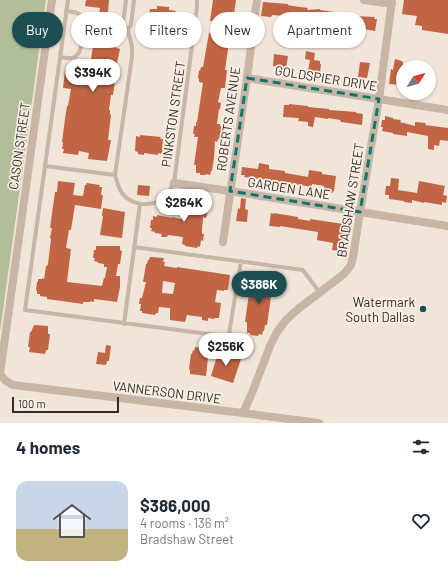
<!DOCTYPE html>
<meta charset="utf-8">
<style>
body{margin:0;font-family:Barlow,sans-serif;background:#f6f6f7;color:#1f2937;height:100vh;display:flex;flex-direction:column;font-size:15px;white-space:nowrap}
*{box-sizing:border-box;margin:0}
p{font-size:13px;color:#747a83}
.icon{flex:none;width:22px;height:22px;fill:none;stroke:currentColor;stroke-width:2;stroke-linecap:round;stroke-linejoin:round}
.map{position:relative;height:423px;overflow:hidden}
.sheet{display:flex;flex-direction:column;background:#fff;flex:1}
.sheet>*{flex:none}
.hud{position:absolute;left:12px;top:12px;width:424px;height:36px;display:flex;gap:8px}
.needle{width:26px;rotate:53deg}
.fabs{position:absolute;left:396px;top:60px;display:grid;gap:8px}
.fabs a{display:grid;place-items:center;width:40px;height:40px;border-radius:50%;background:#fff;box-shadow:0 1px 3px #0004;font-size:20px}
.scale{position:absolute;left:12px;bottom:10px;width:107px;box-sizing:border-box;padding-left:4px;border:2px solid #332a26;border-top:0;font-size:11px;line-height:14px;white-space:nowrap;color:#332a26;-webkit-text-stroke:3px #f8efe4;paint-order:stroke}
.price{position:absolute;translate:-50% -34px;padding:0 9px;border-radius:14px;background:#fff;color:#222;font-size:13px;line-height:26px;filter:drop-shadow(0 1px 2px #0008)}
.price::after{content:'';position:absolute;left:50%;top:24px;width:12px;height:9px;margin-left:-6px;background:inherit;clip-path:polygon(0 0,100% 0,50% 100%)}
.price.active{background:#1d4e52;color:#fff}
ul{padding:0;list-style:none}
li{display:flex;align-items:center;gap:12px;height:100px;padding:0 16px}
li span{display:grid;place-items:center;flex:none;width:112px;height:80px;border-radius:12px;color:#555}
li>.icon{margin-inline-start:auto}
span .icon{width:48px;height:48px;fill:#fffc;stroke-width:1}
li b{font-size:17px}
h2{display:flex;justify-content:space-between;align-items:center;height:48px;padding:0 16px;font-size:17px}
.tag{padding:0 14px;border-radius:18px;background:#fff;box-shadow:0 1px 3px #0004;font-size:14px;line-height:36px}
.tag.active{background:#1d4e52;color:#fff}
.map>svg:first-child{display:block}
.green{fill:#b1be99}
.building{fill:#c16545;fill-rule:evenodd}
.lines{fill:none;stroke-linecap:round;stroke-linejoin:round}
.service{stroke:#c7b5a5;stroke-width:4}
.minor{stroke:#c7b5a5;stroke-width:8}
.marked{fill:none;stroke:#0f766e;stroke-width:3;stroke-dasharray:8 5;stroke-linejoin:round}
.poi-dot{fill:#1d4e52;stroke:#f8efe4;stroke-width:1.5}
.labels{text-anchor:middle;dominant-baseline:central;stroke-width:3.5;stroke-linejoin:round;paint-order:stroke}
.street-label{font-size:13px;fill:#332a26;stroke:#f8efe4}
.poi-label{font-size:13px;fill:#332a26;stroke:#f8efe4;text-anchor:end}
</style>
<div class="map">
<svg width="448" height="423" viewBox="0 0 448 423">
<rect width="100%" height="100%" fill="#f0e5d8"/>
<path class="green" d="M0,0H46L0,332Z"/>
<path class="building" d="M86,0H109L108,12L116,13L115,15H117L114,36H116L114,47L120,49L117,63H115L113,74L118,76L117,81H115L113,95H111L109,110H110V114L111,115L108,140H111L107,161L88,159L89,153L79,151L78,155L63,153L64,149H62L63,143L62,142L65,119L67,106H68L71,89L63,88L65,70L89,72L95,33L97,34L100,8L85,6Z
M213,0H236L232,28H231L225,70H227L225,88H221L218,102L221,103L220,109H219L217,124H220V126H222L220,139H218L217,142L215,141L214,158L212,171H211L210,175L206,174V175H200V173H196V165H194L198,137H194L195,134H193L194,126H196V122H197L203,83L199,82V79L198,78L199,70L200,71L201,67H203L209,33H210L212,21H210Z
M404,0H448V34L422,30V26L415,25L417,16L402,14Z
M263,2L288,4V5L293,6L308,8L307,10L320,9V10L357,15L356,16L375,17L374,19H377L375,31L363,29V28L348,26V24L327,21L326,26L314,24L315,21L298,19V15L287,14V16L272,15L271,17L261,16Z
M157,6L169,7V10L176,11L175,12H179V17L185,18L184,29L177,28V31L168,30L167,35L157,34L156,36L146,35L148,14H149L150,9H157Z
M306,51L315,53L314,60L320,61V64H321L320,73L308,71L310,60L305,59Z
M274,54L288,56L286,69L273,66Z
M395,59L402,61V62H403V85L389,84L391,69L393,70Z
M360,62L370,63L367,78L358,77Z
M289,104L308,106V107L329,109V110L356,112V113L363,114L362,125L341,122L340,120L328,118V119L315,117L313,127L308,126V122L298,121L299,118L283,117L284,105H289Z
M385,116L393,118V119L401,120L400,122L415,126V122L426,123L425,125L448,128V141L440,140L439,146L434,145V150L428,149V136L407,132V136L393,134V133L382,131L383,127H381L382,120H385Z
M140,135L161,137L160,139H163L162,154L158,153V155L144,153V155L138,154V152L135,151L136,136L140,137Z
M259,163L269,165V169L285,171V173L308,177L309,170L322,172V174L336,176L334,191L332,193L327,192L328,190L324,189V186L312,184V187L283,182V183L274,181L244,177L245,175H241L242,167L258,169Z
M391,178L399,179L398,190L417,193L419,181L445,186L443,195L447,196L446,203L442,202V205L424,202V203L412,200V203L404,202V201L389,199V195H385L386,186H390Z
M58,181L75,183L73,195L83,196L85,185H86L87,183L100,185L99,187H102L101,195H103L101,209L75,205L71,230H69L66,248L71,249L67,282L102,286L104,278H105L107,267H104V264L98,263V262L94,261L95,258H93L94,250H96V246H120V250L122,251L120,264H118L116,276H120V287L117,302L94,299V302L90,301V302H83V304L47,299V297L40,296V294H37V291L36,290L37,282H38V279H42V278L44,279L46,266H47L48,264L51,239L50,238L52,228H50L55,192H57Z
M138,185L150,186L149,196L137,195Z
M241,198L246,199L245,209L248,210L247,222L236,221L238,208L240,209Z
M183,199L206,202V203L210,204L206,218L203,217V219L202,229V234H204L203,241L201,240L200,247L198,246L197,248L185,246V245L182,244L183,237L168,235L167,237H161L162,234L155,233V232L151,231L152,228H150L151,220H153V216L157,217V215L172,218V217L181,219Z
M103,208L125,212L122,238L100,235L103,216H102Z
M271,213L274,214V213L298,217V219L310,221V219L350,225L348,236L343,235L341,251L332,250L333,243L317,240L318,232L280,226V227L269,226Z
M150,257L164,258L163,262H165L164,266L177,268V267L230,275L228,290H224V291L217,290L215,302L221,303L219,318H215L214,319L208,318V321L202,320V317L187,315L185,322L170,320V308L159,307L158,313H156L155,315L142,313V311H140L141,304H139L140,298H142L146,282H143L146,264H147L148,260H149ZM163,281L175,283L173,294L162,293Z
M255,275L270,277V288L272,289L267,325H265L264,331H263L262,335L259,334L258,336L250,335V333H247V322H245L250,286H252L253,279H255Z
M34,325L48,326V334H50L48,350H46L45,354L29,352L30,347H28L30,332H31Z
M106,345L111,346L109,361H107L106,365L96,364L98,352L105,353Z
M195,347L209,348L206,376L190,374V370L189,369L191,354H192L193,350L194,351Z
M221,352L231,354L241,359L233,383L211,376L218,353L220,354Z"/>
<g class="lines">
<path class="service" d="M68,0L25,310L216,335L249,347
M126,0L123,23L128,30L132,47V57L115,175C117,182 118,187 122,193C133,208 159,208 169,192C171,189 172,186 174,183L194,30L197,7V0
M128,30L131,25L134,0
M60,57C65,58 71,59 75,57C77,55 78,54 79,52C82,47 86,23 83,18C79,12 73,12 66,11
M45,166L115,175
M134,247L303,270L320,293
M124,324L140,204
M228,340L241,261"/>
<path class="minor" d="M52,0L0,374L6,381L13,385L243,413L319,423
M364,0L392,4
M247,78L448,110
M174,183L230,191L448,226
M223,242L247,78L257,0
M243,413L252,393L270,346L277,332L286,320L298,309L344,274L351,265L353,257L360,212L379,99L392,0"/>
</g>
<path class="marked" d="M247,78L379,99L360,212L230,191Z"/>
<circle class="poi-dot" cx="423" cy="309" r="4"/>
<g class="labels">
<g class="street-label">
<text transform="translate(326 78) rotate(9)">GOLDSPIER DRIVE</text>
<text transform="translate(173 114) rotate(-82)">PINKSTON STREET</text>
<text transform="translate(228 119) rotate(-82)">ROBERTS AVENUE</text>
<text transform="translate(19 146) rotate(-82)">CASON STREET</text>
<text transform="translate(289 188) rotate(9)">GARDEN LANE</text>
<text transform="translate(350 200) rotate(-81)">BRADSHAW STREET</text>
<text transform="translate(167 392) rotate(7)">VANNERSON DRIVE</text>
</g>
<g class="poi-label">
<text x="415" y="302">Watermark<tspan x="415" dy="15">South Dallas</tspan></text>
</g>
</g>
</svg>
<div class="fabs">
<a><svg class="needle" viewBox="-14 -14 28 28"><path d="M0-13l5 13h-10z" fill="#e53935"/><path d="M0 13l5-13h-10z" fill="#747a83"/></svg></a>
</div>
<div class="scale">100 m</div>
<b class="price" style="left:93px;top:93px">$394K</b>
<b class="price" style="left:184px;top:223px">$264K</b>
<b class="price active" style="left:259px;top:305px">$386K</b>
<b class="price" style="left:226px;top:367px">$256K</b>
<div class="hud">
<a class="tag active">Buy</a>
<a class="tag">Rent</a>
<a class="tag">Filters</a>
<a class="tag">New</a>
<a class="tag">Apartment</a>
</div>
</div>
<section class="sheet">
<h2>4 homes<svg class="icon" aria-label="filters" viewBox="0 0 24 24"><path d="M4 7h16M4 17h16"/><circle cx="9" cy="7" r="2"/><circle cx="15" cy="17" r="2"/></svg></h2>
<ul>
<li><span style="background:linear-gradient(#c9d6e8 60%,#c2b280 0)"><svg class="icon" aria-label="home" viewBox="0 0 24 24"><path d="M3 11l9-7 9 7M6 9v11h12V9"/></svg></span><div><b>$386,000</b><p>4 rooms · 136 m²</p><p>Bradshaw Street</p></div><svg class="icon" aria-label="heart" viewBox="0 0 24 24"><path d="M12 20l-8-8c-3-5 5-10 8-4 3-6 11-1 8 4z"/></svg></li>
</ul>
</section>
